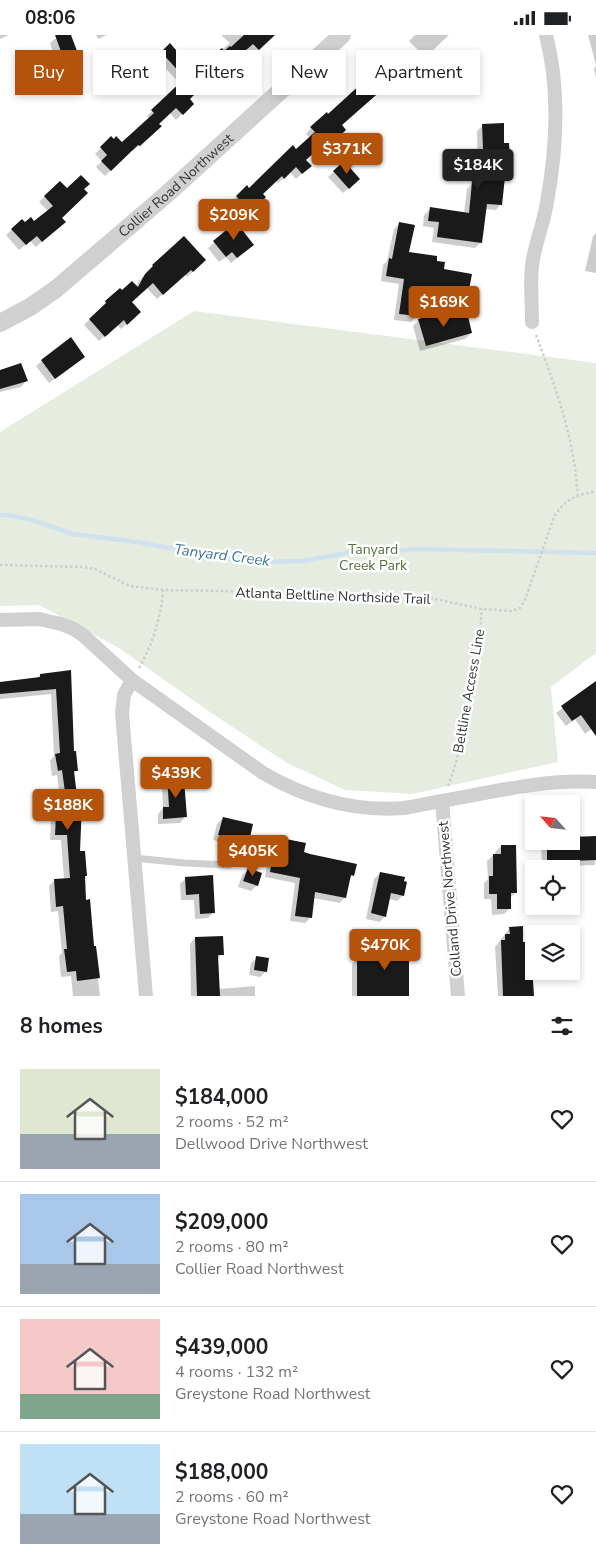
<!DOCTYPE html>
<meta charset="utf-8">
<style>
body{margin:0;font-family:"Nunito Sans",sans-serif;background:#f2f2f2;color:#202124;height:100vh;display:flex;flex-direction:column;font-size:19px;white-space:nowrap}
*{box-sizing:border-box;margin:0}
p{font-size:16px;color:#757577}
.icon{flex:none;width:28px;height:28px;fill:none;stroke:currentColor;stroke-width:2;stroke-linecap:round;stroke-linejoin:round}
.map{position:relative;height:961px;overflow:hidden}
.side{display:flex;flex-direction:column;background:#fff;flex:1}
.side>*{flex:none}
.banner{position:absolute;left:15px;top:15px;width:566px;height:45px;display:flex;gap:10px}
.needle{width:32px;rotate:297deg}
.tools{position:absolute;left:525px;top:760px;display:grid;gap:10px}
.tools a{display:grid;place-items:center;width:55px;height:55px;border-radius:0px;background:#fff;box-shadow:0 2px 8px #0003;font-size:25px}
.price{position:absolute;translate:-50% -42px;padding:0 11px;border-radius:5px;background:#b45309;color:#fff;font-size:16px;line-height:32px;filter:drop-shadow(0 1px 2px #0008)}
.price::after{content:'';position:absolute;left:50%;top:30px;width:15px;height:11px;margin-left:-8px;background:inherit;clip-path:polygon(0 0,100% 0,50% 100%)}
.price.active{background:#222;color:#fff}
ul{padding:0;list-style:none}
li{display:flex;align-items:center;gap:15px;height:125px;padding:0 20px}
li+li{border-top:1px solid #e0e0e0}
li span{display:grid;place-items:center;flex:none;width:140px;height:100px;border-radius:0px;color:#555}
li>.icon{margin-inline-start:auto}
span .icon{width:60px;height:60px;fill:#fffc;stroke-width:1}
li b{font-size:21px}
h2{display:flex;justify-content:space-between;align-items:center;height:60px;padding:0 20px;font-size:21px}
.chip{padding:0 18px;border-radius:0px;background:#fff;box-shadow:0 2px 8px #0003;font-size:18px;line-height:45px}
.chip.active{background:#b45309;color:#fff}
.status{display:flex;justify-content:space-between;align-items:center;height:35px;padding:0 25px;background:#fff;direction:ltr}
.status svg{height:14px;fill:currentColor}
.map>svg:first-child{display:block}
.green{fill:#e6ecdf}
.shadow{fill:#0003}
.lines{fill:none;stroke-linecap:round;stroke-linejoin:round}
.stream{stroke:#cfe2ee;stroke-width:4.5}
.building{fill:#1a1a1a}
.path{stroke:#cdcdcd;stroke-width:2.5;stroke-dasharray:2.5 2.5;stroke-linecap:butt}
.service{stroke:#d0d0d0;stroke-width:7}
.minor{stroke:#d0d0d0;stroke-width:14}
.tertiary{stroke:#d0d0d0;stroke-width:18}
.labels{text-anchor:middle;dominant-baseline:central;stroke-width:5;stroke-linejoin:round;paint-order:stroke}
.street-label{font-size:14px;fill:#333;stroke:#fff}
.park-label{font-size:14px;fill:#56703f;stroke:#fff}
.water-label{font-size:15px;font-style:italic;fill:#3f7597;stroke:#fff}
</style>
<div class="status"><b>08:06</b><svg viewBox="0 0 49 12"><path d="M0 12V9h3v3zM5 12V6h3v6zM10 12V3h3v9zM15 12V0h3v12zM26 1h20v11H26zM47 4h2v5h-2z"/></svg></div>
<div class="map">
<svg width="596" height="961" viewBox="0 0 596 961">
<rect width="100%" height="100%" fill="#fff"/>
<path class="green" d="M194,276L596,328V618L551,652L558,727L412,759L345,755L287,728L210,677L119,613L39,570L0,571V397Z"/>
<path class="shadow" d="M0,0H9L0,4Z
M63,0H69L76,16L70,22L57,27L50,8L56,3Z
M96,0H107L98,4Z
M221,0H274L253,20L247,13L225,33L222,42L212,51L207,46L188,64L192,69L176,85L170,78L158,89L154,97L133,116L132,115L105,141L96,132L102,126L95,119L111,103L122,109L149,84L147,81L180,49L156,23L170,10L188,31L208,26L230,8Z
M415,0H449L430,18L426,15L422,19L409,6Z
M588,0H596V30Z
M596,31V43L594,34Z
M483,90L503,109L508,123L506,125L501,169L496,175L485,174L481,207L475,213L432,207L434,193L423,191L424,180L430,174L464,178L467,154L473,148H475L478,143L477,96Z
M311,93L339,101L324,114L321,111L305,125L310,130L296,144L290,137L278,148L276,146L262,159L264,162L245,181L231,167L247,152L249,155L310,103L306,99Z
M344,128L353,149L343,158L328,142Z
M60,147L67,155L58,192L36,212L30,206L19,215L6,200L12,195L25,189L34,187L48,176L39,167Z
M400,188L408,218L435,227L467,259L462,265L419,259L416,281L411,287L394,285L399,249L381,246L383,230L387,226L394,194Z
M236,189L247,215L231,228L226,222L219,227L208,213Z
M596,198V238L585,236L593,201Z
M153,231H199L187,242L185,240L157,264L147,253L131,267L139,277L121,294L117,290L99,306L84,290L119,255L122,257L136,252L139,246Z
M419,285L471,298L465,304L420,316L413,291Z
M42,326L78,327L49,348L36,331Z
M0,337L26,346L21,352L0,357Z
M70,637L73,718L77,735L73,739L79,818L86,841L84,843L85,866H89L100,961H73L71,941L61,942L59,921L62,918L58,876L51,877L49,851L55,845L64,844L61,805H50L51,785L57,779H62L57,740L52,741L50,726L54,721L51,659L1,664L0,665V648L36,644L40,640Z
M595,648L596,691L585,699L575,684L566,691L556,678Z
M168,742L185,782L180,788L158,789V779L163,773L162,747Z
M223,783L248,807L242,812L213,805L217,789Z
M596,802L595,830L542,832L541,810L545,806H571Z
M277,804L303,818L353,840L349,844L345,862L340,868L313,863L310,883L305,888L290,886L295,848L265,842L271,809Z
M501,811L516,857L510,863V873L504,879L492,880L491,864H484V848L488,844L487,826L493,820H496L495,817Z
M248,834L257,850L251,856L238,852L242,840Z
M380,838L403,860L397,866L389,864L385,881L380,887L366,884L374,844Z
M211,842L213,877L208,883L195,884L194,865H181L180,849L186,843Z
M510,893L522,908L533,961H498L495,912Z
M195,903L223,919L217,924L219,954L255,951V961H191L190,909Z
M387,903L408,961H352V929L357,924L373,923L378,918H381V909Z
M257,923L266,936L260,942L249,940L251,928Z"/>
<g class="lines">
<path class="stream" d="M0,480H9L32,485L73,499L137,507L235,525L257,527L303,526L347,518L392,516L415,514L596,518"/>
</g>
<path class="building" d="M55,0H71L77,16L63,22Z
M244,0H275L259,15L253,9L226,33L230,36L218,46L213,41L190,64L194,69L183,80L176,73L159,89L162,91L140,111L138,110L111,136L101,126L107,120L100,112L111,101L114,104L116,101L122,107L154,78L151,75L185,43L161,17L170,8L188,29L202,17L208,24L222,13L224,16L230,11L231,12Z
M398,15L407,25L404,28L408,32L342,90L346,95L330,110L327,106L306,125L312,131L302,139L296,132L284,144L282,141L263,159L266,162L251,177L236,161L247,150L249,153L293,110L296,114L315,97L310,92L327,77L328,79Z
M504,88V108H509L510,123H507L502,170L487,169L482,208L437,202L439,187L428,186L430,172L469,178L472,147H479L480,139H484L482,89Z
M344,126L360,144L349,154L333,136Z
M81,140L90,149L84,154L88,158L62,183L66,187L42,207L37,201L26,210L11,194L22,184L25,187L31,182L34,186L53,171L44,161L60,146L67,153Z
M236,187L254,210L237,223L232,217L226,222L213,206Z
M399,187L415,190L409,217L437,221V226L445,227L444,234L472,239L468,260L421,253L418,281L399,279L404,244L386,241L389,223L392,224Z
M184,201L206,225L193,237L191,235L163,260L153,248L132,267L141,277L127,290L124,285L105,302L89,284L106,268L105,266L120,253L122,255L132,246L138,252L145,239L153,231L152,230Z
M467,277L472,298L426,311L418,284L440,278L442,283Z
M71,302L85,322L55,344L41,325Z
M21,328L28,346L0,354V335Z
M71,635L74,716H76L78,736H74L78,769H82L80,816H85L87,841H85L86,865L90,864L94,911H96L100,943L77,946L76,936L67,937L64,914H67L63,871L56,872L54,844L70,843L67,800H55L56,778L68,779L62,735L58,736L55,719L60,718L56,654L0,659V647L40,642V639Z
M596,646V701L581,680L572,686L561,671Z
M167,740H179V746L184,745L187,782L163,784V772H169Z
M223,782L253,789L249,807L218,800Z
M596,801V825L547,827V806H571V802Z
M276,802L306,808L304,817L310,819L357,829L354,841L351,840L346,863L315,857L312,883L295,881L300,843L270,837Z
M501,810H516L517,858H511V874H497V859H489V841H493V819H501Z
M248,833L262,838L258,851L243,846Z
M380,837L405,842L404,846L407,847L404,861L391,858L386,882L371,878Z
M213,840L215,878L200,879L199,859L186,860L185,842Z
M523,891V907H529V914H531L534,961H503L501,905H505V899H510L509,892Z
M223,901L224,920H218L220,961H197L195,902Z
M405,901V909H409V961H357V922H377V917H387L386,902Z
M256,921L269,923L267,937L254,935Z"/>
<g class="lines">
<path class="path" d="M536,300C551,340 566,380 573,422C576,434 576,447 578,460
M0,530L82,532L95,534L130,551L163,555L270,557L344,561L385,560L426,562L482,574L511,576L520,573L525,565L554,482C566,463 575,461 596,456
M139,633C153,608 161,583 163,555
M448,751C469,694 477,634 482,574"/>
<path class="service" d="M134,823L184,828L229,830"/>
<path class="minor" d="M532,287C532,268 530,248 532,230C535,208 544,188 547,167C557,112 560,54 546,0
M0,585L39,584L61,589L74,594L84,601L132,645L263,738C306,763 354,777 404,773C417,771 429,768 442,766C493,757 544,744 596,747
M132,645L124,660L122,678L146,961
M442,766L458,961"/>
<path class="tertiary" id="s1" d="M0,288L30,272L56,254L167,159L342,0"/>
</g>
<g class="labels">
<g class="street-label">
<text stroke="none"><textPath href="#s1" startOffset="224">Collier Road Northwest</textPath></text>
<text transform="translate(333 561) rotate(2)">Atlanta Beltline Northside Trail</text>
<text transform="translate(469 656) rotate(-80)">Beltline Access Line</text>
<text transform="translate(450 864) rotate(-95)">Colland Drive Northwest</text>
</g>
<g class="park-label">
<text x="373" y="514">Tanyard<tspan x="373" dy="16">Creek Park</tspan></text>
</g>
<g class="water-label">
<text transform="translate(222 520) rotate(7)">Tanyard Creek</text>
</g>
</g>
</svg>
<div class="tools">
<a><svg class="needle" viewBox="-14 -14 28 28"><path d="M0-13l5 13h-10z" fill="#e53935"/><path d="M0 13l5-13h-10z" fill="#757577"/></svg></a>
<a><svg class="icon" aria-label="locate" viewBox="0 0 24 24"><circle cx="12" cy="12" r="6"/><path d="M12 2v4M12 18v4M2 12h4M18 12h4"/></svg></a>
<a><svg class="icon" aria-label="layers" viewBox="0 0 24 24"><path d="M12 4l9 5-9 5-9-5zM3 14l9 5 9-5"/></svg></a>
</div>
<b class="price" style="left:347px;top:140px">$371K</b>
<b class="price active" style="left:478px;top:156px">$184K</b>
<b class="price" style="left:234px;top:206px">$209K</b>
<b class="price" style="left:444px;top:293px">$169K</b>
<b class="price" style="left:176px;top:764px">$439K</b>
<b class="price" style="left:68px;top:796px">$188K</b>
<b class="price" style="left:253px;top:842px">$405K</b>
<b class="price" style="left:385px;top:936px">$470K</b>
<div class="banner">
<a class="chip active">Buy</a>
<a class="chip">Rent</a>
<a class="chip">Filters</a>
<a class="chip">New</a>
<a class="chip">Apartment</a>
</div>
</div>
<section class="side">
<h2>8 homes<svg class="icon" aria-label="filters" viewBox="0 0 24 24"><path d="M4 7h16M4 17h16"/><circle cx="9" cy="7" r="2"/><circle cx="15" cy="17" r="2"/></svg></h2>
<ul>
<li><span style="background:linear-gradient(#dfe7d0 65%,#9aa5b1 0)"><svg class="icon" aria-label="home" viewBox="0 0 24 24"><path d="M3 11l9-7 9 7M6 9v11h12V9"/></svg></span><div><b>$184,000</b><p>2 rooms · 52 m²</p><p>Dellwood Drive Northwest</p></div><svg class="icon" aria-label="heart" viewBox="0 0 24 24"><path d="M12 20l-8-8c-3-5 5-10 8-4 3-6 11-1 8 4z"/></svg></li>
<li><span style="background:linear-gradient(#a9c7e8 70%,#9aa5b1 0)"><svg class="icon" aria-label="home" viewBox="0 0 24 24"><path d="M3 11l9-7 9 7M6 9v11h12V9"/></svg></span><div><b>$209,000</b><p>2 rooms · 80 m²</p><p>Collier Road Northwest</p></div><svg class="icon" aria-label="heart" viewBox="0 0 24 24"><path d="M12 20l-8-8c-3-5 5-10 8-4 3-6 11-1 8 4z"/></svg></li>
<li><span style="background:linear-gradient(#f6c9c9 75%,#7fa58c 0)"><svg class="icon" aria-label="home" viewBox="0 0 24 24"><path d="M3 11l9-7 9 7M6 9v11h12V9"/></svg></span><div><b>$439,000</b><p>4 rooms · 132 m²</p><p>Greystone Road Northwest</p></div><svg class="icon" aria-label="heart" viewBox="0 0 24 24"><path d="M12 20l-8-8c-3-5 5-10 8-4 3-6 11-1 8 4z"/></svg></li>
<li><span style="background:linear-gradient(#bfe0f5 70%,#9aa5b1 0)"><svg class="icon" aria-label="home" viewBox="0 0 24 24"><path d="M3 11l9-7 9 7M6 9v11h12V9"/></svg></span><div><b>$188,000</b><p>2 rooms · 60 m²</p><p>Greystone Road Northwest</p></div><svg class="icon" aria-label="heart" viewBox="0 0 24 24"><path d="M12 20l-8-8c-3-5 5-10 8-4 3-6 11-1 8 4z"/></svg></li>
</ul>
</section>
